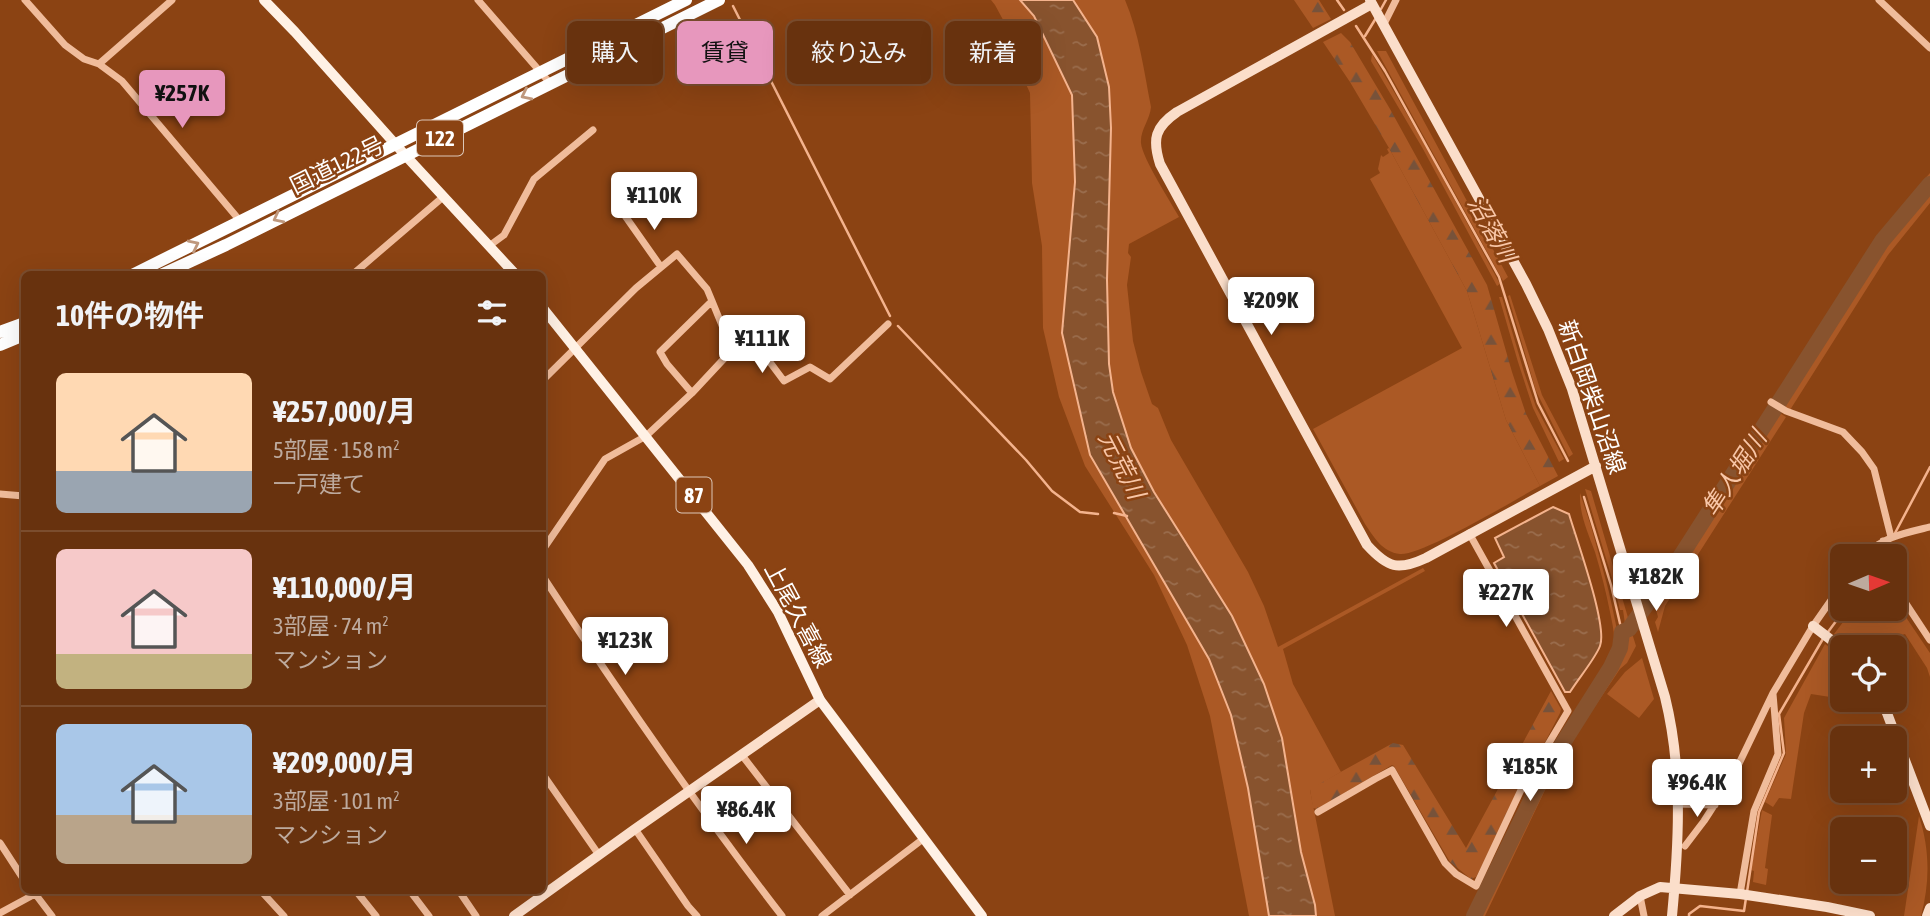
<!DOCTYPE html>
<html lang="ja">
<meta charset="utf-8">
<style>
body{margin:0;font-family:"Asap Condensed","Noto Sans JP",sans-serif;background:#6d3a17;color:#f1f3f6;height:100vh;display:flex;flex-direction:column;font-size:26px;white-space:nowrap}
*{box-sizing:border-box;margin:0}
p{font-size:23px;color:#bdaa9e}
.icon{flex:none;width:38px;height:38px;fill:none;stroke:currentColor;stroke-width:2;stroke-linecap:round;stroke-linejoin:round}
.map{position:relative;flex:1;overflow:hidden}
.sheet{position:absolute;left:21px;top:271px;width:525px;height:623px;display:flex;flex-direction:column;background:#68320e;border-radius:10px;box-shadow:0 7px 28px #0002,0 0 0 2px #7b4d2e}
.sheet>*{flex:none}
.guide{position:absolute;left:567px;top:21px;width:665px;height:63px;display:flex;gap:14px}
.needle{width:46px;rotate:88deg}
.tools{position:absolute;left:1830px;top:544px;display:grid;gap:14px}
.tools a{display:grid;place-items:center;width:77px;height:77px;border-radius:10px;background:#68320e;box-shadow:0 7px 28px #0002,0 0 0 2px #7b4d2e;font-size:35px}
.price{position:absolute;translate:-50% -60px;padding:0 16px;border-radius:7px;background:#fff;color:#222;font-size:23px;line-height:46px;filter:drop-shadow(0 2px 4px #0008)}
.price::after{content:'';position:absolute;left:50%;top:42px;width:21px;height:16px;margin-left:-10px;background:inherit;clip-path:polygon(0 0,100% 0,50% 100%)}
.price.active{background:#e797bd;color:#111}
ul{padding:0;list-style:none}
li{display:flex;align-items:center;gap:21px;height:175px;padding:0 35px}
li+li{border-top:2px solid #7b4d2e}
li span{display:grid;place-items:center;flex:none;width:196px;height:140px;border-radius:10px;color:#555}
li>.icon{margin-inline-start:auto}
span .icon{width:84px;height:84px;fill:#fffc;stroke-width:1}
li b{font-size:30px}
h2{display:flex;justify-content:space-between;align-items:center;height:84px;padding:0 35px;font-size:30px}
.pill{padding:0 24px;border-radius:10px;background:#68320e;box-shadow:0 7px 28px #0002,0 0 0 2px #7b4d2e;font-size:24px;line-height:63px}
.pill.active{background:#e797bd;color:#111}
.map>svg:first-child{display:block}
.green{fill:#ab5925}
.forest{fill:url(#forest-firs)}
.water{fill:url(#water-ripples);stroke:#f4b38d;stroke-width:2}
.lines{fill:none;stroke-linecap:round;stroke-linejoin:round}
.stream{stroke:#f4b38d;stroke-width:2.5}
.river{stroke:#88532e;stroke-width:16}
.street{stroke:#f0bc9b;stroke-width:7}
.secondary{stroke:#fbdeca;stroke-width:10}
.primary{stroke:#fff1e5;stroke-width:10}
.highway{stroke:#fff;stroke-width:12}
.oneway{stroke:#bf987d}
.labels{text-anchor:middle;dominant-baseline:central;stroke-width:5;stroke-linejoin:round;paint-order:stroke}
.shield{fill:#8b4313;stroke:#dcc7b8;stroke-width:2}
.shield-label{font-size:21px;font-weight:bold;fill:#fff}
.street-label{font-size:23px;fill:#fff;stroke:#8b4313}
.water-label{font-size:24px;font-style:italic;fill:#f8c6a7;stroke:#8b4313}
</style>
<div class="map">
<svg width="1930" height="916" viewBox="0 0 1930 916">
<defs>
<pattern id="forest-firs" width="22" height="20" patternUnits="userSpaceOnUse" patternTransform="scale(1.75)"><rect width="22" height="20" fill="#ab5925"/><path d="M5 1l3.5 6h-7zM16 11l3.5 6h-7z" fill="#77523a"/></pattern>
<pattern id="water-ripples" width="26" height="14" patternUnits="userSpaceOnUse" patternTransform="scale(1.75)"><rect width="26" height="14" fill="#88532e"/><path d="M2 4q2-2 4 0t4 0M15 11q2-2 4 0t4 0" fill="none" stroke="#9a6d4d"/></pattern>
</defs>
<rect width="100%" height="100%" fill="#8b4313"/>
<path class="green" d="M991,0H1020L1034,16L1072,95L1075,181L1062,333L1090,455L1209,659L1231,715L1248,788L1269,916H1249L1210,716L1187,645L1154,575L1085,466L1059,397L1043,328L1042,246L1032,183L1030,93L1009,47L1014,40L995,5Z
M1073,0H1125C1139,33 1144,71 1151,107C1150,120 1140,130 1141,143C1142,158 1171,202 1179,217L1129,244L1128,253L1131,257L1127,285L1133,341L1141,372L1152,404L1158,408L1171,440L1248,572L1264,606L1278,647L1423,568L1425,571L1283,649L1293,684L1341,772L1310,790L1335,916H1316L1315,905L1301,852L1289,778L1264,684L1232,616L1154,492L1131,448L1113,392L1109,364L1107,280L1111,128L1096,37Z
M1377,51H1386L1508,277L1503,281Z
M1372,54L1426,147L1500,284L1497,286L1423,149L1371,61Z
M1389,148L1467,291L1506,420L1540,486C1516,499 1422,556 1400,554C1382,552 1374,537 1365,524L1313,429L1462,348L1370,179L1380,173L1378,169L1381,155L1383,157L1389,153L1387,149Z
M1930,173V177L1879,243L1777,402L1774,399C1823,323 1869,241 1930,173Z
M1930,188V203L1888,255L1790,410L1782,404C1829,331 1873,254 1930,188Z
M1510,295L1542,395L1573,454L1569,457L1536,391L1508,296Z
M1499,297H1502L1524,372L1536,407L1564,459L1559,462L1533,408L1518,362Z
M1769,408L1772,409L1680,554L1664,576L1647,595L1645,589L1666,571Z
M1777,411L1786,417L1665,606L1658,632L1655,622L1658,617L1654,602L1675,572Z
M1585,489L1591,491L1629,621L1625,624L1623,610H1620L1612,578Z
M1580,493L1591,526L1609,592L1619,639L1618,649L1594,692L1541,773L1517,820L1472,916H1468L1525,795L1567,723L1611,655C1617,641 1613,627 1610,612C1606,592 1601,572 1595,552C1588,533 1579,514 1580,493Z
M1895,601L1930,653V677L1927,668L1905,634L1862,647L1851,648L1834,634L1853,609H1895Z
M1631,630L1636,646L1627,663L1620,669L1579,730L1546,788L1485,916H1480L1521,826L1546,777L1615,671L1625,648L1624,636Z
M1825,644L1843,657V699L1811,694L1804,713L1791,799L1779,798L1773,807L1765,802L1786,754L1784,718Z
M1642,658L1654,699L1639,718L1607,694L1625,672Z
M1762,810L1772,815L1765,868L1768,869L1766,885L1753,882L1754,871L1751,870Z
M1919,816C1930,850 1930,882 1921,916H1904Z"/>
<path class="forest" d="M1294,0H1319L1331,19L1313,28Z
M1341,33L1350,42L1390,109L1487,285L1512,372L1526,414L1558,476L1540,486L1506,420L1467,291L1389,148L1350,82L1323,42Z
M1551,691L1561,709L1560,713L1476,877L1471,879L1450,862L1394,766L1392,765L1317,809L1313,808L1310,789L1393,743L1403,745L1466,848Z"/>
<path class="water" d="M1020,0H1073L1097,37L1109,87L1111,128L1107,280L1109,364L1113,392L1131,448L1154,492L1232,616L1264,684L1282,738L1301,852L1315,905L1316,916H1269L1248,788L1231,715L1209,659L1090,455L1062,333L1075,182L1072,95L1034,16Z
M1553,507L1569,514C1576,538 1608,626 1600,646C1595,659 1578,679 1570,692H1565L1494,563L1504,557L1495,538Z"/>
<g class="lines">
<path class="stream" d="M1337,0L1344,10
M733,6L890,316
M1381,9L1386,0
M1356,26L1385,71L1499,277L1538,403L1568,461
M1365,36L1376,18
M898,326L1026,460L1052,491L1080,512L1098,514
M1584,497L1611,585L1622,632
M1114,513L1127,516
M1894,535L1930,467
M1828,632L1845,609
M1747,892L1759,812L1784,753L1779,714L1824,637
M1689,916V914L1700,906L1744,911L1746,898"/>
<path class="river" d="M1474,916L1537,788L1563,743L1611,667L1620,648L1622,632L1629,629L1675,565L1882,241L1930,184"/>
<path class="street" d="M25,0L65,45L84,59L99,64L122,81L241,222
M478,0L550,83
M1879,0L1930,48
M1384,24L1396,0
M99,64L172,0
M623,213L661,267
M489,246L504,235L534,179L593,130
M352,275L443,197
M712,301L732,350
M542,381L636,288L677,254L707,289L712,301L660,352L667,364L692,393
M1771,402L1786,411L1843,432L1862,452L1874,469L1891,537
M0,494L24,496
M1883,541L1887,556
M542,551L605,459L646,436L692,393L748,333L784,381L810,367L830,379L888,324
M1864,556C1882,537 1905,533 1930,527
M542,575C618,692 697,806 782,916
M1895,587L1930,640
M741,754L850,895
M542,773L599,855
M1678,804L1715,805
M1318,812L1375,779L1392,770L1445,863L1456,874L1476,886L1521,790L1568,711L1469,533
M635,829L688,906L697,916
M0,843L24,880
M1685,846L1704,821L1733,776L1773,693L1813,626L1843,583
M33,891L52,916
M261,891L284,916
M356,891L376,916
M410,891L429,916
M459,891L476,916
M1740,894L1754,811L1778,754L1773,694
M1640,896L1644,916
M0,913L35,894
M822,916L923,839"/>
<path class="secondary" d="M1370,0L1526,284L1548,329L1572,389L1665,697C1683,770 1679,841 1672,916
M1372,4L1177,112C1155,127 1152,139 1160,164L1367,545C1388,568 1398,571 1426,558L1596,466
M1813,626L1843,649
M1882,700L1930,826
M514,916L635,829L820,700
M1614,916L1640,896L1660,887L1740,894L1827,907L1870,916
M1927,916L1930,908"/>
<path class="primary" d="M264,0L295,32L405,155L516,275
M542,307L748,565L778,612L820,700L982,916"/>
<path class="highway" d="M132,275L686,0
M161,275L226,245L719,0
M0,332L24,323
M0,345L24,335"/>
</g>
<defs><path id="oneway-chevron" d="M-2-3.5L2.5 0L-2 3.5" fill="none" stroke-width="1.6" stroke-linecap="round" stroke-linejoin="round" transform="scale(1.75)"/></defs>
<g class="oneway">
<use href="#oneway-chevron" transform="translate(526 95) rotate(154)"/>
<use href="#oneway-chevron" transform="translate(278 218) rotate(153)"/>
<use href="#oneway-chevron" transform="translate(194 245) rotate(-26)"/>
</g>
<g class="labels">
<g class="shield">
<rect x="417" y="120.5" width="46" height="35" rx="5"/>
<rect x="676.5" y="477.5" width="35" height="35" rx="5"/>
</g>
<g class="shield-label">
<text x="440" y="138">122</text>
<text x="694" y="495">87</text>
</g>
<g class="street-label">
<text transform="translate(337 165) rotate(-26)">国道122号</text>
<text transform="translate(1592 397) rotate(71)">新白岡柴山沼線</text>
<text transform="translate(798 615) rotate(62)">上尾久喜線</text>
</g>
<g class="water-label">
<text transform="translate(1492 229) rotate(61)">沼落川</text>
<text transform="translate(1122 465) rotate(63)">元荒川</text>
<text transform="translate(1734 473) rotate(-57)">隼人堀川</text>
</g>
</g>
</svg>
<div class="tools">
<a><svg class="needle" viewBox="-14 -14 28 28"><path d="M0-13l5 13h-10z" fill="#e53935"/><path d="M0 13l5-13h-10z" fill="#bdaa9e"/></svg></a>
<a><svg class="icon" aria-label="locate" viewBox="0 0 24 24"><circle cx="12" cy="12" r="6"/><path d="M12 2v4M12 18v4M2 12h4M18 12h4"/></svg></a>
<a>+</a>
<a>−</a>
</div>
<b class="price active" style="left:182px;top:130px">¥257K</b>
<b class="price" style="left:654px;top:232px">¥110K</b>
<b class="price" style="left:1271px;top:337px">¥209K</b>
<b class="price" style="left:762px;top:375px">¥111K</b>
<b class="price" style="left:1656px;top:613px">¥182K</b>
<b class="price" style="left:1506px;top:629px">¥227K</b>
<b class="price" style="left:625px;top:677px">¥123K</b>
<b class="price" style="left:1530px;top:803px">¥185K</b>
<b class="price" style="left:1697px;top:819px">¥96.4K</b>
<b class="price" style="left:746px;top:846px">¥86.4K</b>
<div class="guide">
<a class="pill">購入</a>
<a class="pill active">賃貸</a>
<a class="pill">絞り込み</a>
<a class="pill">新着</a>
</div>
<section class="sheet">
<h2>10件の物件<svg class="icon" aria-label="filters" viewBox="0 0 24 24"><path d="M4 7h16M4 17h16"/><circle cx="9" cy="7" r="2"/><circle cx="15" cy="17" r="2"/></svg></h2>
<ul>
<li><span style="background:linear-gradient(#ffd9b3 70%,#9aa5b1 0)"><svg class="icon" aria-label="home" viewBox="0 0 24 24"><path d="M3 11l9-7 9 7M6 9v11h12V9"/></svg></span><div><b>¥257,000/月</b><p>5部屋 · 158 m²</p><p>一戸建て</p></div></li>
<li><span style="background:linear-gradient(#f6c9c9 75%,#c2b280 0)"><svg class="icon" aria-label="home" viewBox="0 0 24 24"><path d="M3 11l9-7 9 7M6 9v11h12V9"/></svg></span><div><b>¥110,000/月</b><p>3部屋 · 74 m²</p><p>マンション</p></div></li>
<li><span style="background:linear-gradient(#a9c7e8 65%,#b9a48a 0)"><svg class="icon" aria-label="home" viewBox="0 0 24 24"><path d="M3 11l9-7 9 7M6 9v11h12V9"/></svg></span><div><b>¥209,000/月</b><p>3部屋 · 101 m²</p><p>マンション</p></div></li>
</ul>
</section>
</div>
